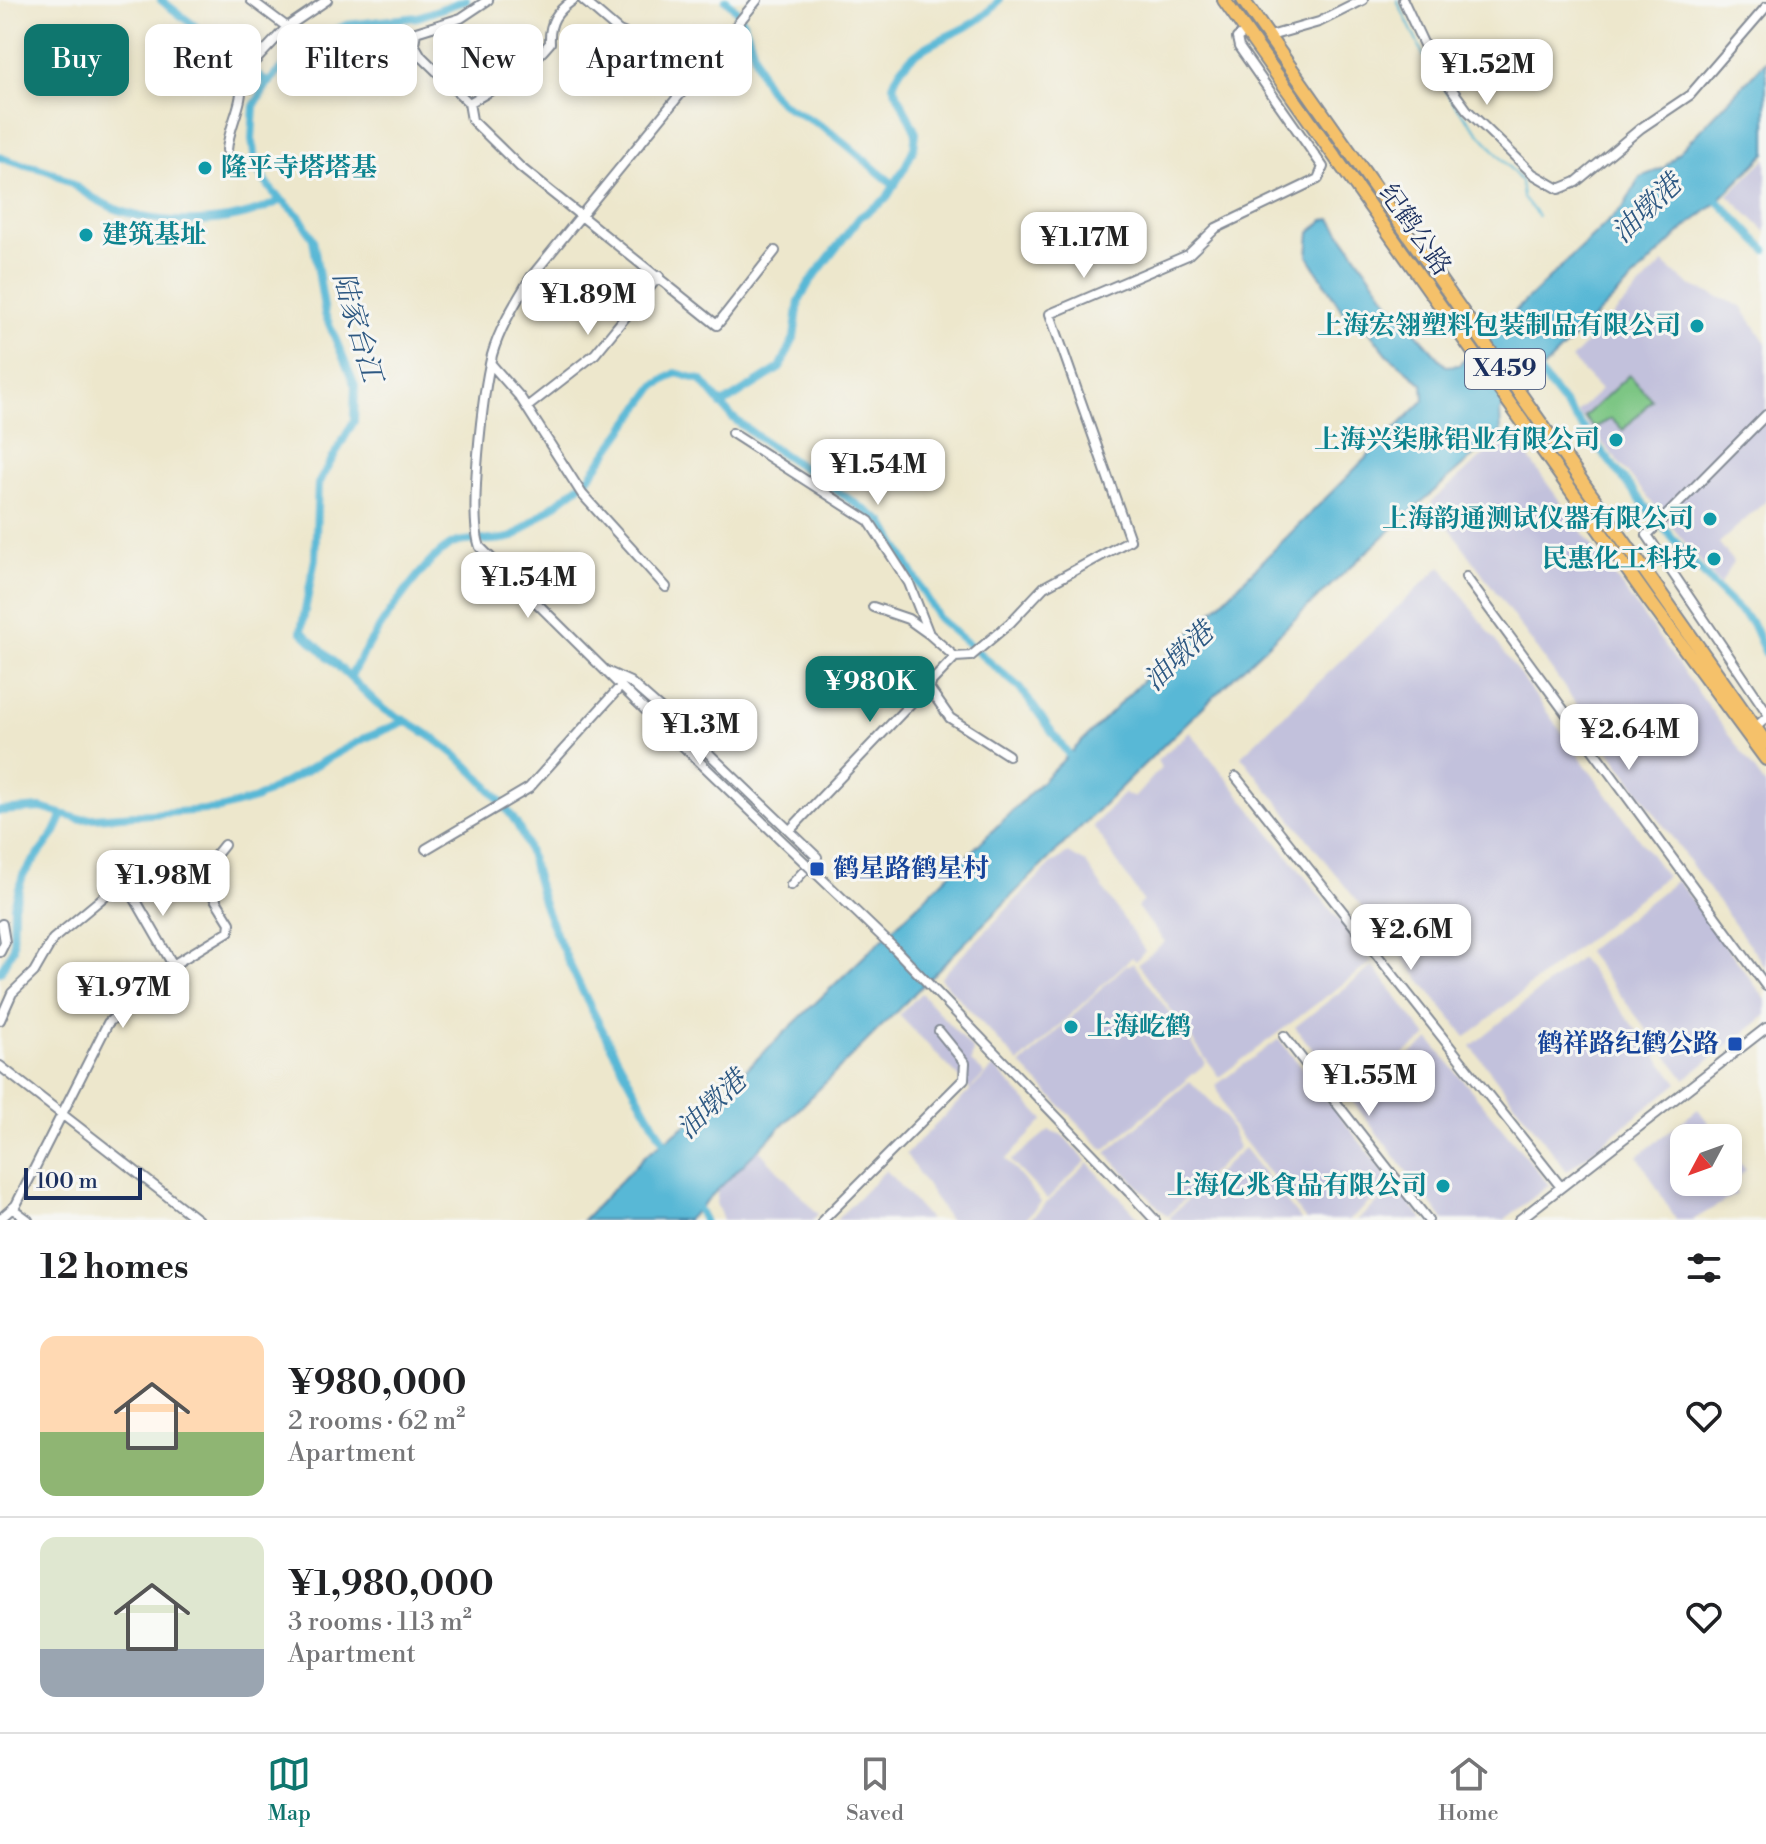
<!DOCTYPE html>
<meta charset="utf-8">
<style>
body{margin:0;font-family:"Libre Bodoni","Noto Serif SC",serif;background:#f2f2f2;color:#202124;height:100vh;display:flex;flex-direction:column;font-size:30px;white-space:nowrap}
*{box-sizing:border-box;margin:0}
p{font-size:26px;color:#757577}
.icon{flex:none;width:44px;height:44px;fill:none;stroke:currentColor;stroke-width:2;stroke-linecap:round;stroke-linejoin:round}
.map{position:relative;height:1220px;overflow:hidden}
.side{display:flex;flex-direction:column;background:#fff;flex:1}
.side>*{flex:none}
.banner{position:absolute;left:24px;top:24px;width:800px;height:72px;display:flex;gap:16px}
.needle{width:52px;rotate:229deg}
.controls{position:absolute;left:1670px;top:1124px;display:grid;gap:16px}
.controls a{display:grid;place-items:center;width:72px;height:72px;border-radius:16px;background:#fff;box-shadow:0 4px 12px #0003;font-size:40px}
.scale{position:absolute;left:24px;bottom:20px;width:118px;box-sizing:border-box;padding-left:8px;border:4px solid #1b2f5e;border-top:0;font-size:22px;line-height:28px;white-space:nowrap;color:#1b2f5e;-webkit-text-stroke:6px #f6f6f2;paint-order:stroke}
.price{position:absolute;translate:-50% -68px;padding:0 18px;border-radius:16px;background:#fff;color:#222;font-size:26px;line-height:52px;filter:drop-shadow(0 2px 4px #0008)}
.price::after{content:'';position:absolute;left:50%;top:48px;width:24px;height:18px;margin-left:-12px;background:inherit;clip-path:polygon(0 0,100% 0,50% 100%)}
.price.selected{background:#0f766e;color:#fff}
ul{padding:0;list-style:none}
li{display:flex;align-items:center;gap:24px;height:200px;padding:0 40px}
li+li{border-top:2px solid #e0e0e0}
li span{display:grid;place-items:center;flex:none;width:224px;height:160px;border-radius:16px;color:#555}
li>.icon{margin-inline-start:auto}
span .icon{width:96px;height:96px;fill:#fffc;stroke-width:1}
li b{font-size:34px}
h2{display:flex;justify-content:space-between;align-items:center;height:96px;padding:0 40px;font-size:34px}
.pill{padding:0 28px;border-radius:16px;background:#fff;box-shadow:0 4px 12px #0003;font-size:28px;line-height:72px}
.pill.selected{background:#0f766e;color:#fff}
.tabs{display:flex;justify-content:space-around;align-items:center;height:112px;border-top:2px solid #e0e0e0;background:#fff;font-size:22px;color:#757577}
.tabs a{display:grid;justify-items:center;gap:4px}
.tabs .selected{color:#0f766e}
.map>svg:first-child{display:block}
.industrial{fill:#c2c1dc}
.green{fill:#7dc684;stroke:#4c7a71;stroke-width:2}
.water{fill:#58b8d6;stroke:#3a749a;stroke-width:2}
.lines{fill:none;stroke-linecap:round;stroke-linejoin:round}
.stream{stroke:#58b8d6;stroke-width:2}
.canal{stroke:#58b8d6;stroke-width:8}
.minor-casing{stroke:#848b95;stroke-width:12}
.primary-casing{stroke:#848b95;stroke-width:16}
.minor{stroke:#fff;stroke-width:8}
.primary{stroke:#f5c16b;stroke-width:12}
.minor-bridge-casing{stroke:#848b95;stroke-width:12;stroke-linecap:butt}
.minor-bridge{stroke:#fff;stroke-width:8}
.culture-dot{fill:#0f9aa8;stroke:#f6f6f2;stroke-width:3}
.transit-dot{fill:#1a4fb4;stroke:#f6f6f2;stroke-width:3}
.labels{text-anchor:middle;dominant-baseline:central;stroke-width:6;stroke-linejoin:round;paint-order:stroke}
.shield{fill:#f6f6f2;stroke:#5d6b8a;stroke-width:2}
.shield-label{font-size:24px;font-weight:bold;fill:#1b2f5e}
.culture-label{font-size:26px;font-weight:bold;fill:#0d838f;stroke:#f6f6f2;text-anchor:end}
.street-label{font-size:26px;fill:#1b2f5e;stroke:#f6f6f2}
.transit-label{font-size:26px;font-weight:bold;fill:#164399;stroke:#f6f6f2;text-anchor:start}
.water-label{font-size:28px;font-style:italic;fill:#2d5882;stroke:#f6f6f2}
</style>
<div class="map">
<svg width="1766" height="1220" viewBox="0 0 1766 1220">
<rect width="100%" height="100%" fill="#f6f6f2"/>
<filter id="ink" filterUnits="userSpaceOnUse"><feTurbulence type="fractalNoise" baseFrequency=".0125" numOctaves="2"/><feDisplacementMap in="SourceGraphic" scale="16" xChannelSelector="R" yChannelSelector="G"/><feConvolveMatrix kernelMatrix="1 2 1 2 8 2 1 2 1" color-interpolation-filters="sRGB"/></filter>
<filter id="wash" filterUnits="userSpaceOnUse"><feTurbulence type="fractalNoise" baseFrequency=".006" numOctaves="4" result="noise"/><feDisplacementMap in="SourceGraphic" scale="32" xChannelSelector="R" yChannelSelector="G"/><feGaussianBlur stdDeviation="1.8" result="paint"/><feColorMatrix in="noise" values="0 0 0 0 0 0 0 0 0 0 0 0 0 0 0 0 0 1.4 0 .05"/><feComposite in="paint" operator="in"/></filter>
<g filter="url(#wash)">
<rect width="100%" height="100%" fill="#ede7cc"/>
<path class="industrial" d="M1766,158V232L1728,195Z
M1663,263L1688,284L1742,307L1766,343V501L1719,543L1734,562L1720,585L1577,412L1601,390L1571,359Z
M1510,432L1766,786V968L1431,502Z
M1441,566L1666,876L1466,1037L1241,756Z
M1190,732L1372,962L1219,1077L1138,964L1165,942L1137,907L1143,901L1093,826L1124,793L1134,798L1161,768L1157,760Z
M1068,853L1086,863L1145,951L1136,961L1132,957L1019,1063L940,978L1051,864Z
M1677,880L1766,1000V1016L1685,1079L1586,951Z
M1580,958L1678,1083L1567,1171L1471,1046Z
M1133,963L1206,1063L1104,1150L1021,1065L1124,967Z
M1373,966L1427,1037L1348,1094L1295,1027Z
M921,993L973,1050L971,1062L985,1074L970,1089L899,1015Z
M1279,1039L1393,1184L1349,1220H1306L1231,1124L1216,1085Z
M1430,1040L1549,1185L1504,1220H1444L1349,1097Z
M994,1067L1044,1120L1006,1159L1041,1202L1024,1220H949L906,1154Z
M1190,1081L1226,1118L1239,1147L1167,1216L1106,1153Z
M1698,1109L1720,1138H1684V1182H1728V1148L1746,1170L1732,1183L1737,1194L1693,1220H1676L1638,1156Z
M1049,1130L1062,1135L1086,1161L1047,1199L1011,1161Z
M1244,1148L1301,1220H1172L1169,1217Z
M759,1150L818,1214L812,1220H723L716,1203L718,1189Z
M1088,1163L1141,1220H1029Z
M886,1170L930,1220H836Z
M1397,1187L1423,1220H1357Z"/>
<path class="green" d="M1629,375L1652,400L1623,430L1611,419L1594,428L1584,417Z"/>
<path class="water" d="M1766,61V153L1713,206L1686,227L1500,411L1501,432C1216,679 956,956 687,1220H583L647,1154L694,1119L922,901L1424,400L1423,384L1388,355L1367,328L1347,319L1308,256L1310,233L1323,220L1331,219L1390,303L1446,366L1459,365L1624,206L1640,177L1664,168Z"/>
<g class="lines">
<path class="stream" d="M1397,0L1427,63L1455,105L1521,181L1523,198L1538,216"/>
<path class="canal" d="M161,0L268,83
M726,0C756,25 749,65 772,93C785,110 805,115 823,127C849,144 870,167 895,185
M0,157C17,166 37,165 53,173C70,181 84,194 101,202C150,229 233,227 281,200
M1713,196L1766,250
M1539,372L1645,506L1712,584L1752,623L1766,654
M721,405L780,368L794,338L799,301L809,283L860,217L886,199L905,167L914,148L916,133L893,85C910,35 971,40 999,0
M351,676C364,648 428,549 458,542C476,538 494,543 513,537L588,479L655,386L676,373L701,380L732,417L759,438L883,522L939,619L1020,688L1074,762
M406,721L383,709L301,631L315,559L318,484L354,421L355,386L325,314L313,239L300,217L273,192L256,168L252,139L254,106L268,83L287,63L320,37L347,25L418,17L466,0
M0,811L41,808L79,819L220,809L255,799L363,739L406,721C449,745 484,777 513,818C532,846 535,884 548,915C581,996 625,1072 667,1148
M0,972L13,949L14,906L23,875L54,834L62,817
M693,1199L704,1220"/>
</g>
</g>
<g filter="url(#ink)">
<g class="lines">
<defs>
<path id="minor" d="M251,0L287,27
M488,0L461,18L416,32L414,44L421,56L469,103L472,120L520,167L717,325L775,251
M583,0L619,31L654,46L690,86
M1403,0L1432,62L1467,110L1533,174L1559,189L1576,182L1641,128L1690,95L1766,7
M1270,36L1319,22L1363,0
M469,103C498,87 529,69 550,43C549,22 556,12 573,0
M227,150C229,124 245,103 241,76L287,27L327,0
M491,364L520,397L582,494L666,587
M527,407L595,354L659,276
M1766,415L1647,535L1766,711
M732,433L869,521L909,583L929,634L955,657
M1466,577L1766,986
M873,607L908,619L929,634
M608,672L630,682L680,726L817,857L791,885
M931,684L929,688L950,718L1008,755
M636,701L480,547C468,515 483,392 492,355C500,327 516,302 531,277L757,0
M1755,728L1766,718
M1236,777L1561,1187
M790,830L955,657L971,656L1010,623L1044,587L1130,540L1050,314L1188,255L1216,228L1318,179L1323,167L1239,47L1237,38L1247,31
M426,849L529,788L620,687
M127,885L173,965
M0,952L5,942L2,924
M0,1020L12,993L34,972L53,939L106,895L163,872L200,875L224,845
M1284,1036L1428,1220
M0,1066L198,1220
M1129,1192L1155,1220
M13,1209L28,1220
M0,1219L16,1205L108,1023L173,965L229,931L230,923L200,875
M823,1220L964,1079L965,1063L939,1031
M1519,1220L1766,1028"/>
<path id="primary" d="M1224,0L1648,599L1766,759
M1243,0L1766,743"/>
</defs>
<use href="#minor" class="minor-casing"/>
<use href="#primary" class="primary-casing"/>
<use href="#minor" class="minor"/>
<use href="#primary" class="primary"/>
<defs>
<path id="minor-bridge" d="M636,701L893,947L1129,1192"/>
</defs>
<use href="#minor-bridge" class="minor-bridge-casing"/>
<use href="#minor-bridge" class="minor-bridge"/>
</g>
</g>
<g class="culture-dot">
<circle cx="205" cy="168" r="8"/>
<circle cx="86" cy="235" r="8"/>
<circle cx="1697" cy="326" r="8"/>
<circle cx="1616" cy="440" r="8"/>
<circle cx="1710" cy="519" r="8"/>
<circle cx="1714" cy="559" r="8"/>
<circle cx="1071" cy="1027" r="8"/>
<circle cx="1443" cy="1186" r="8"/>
</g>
<g class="transit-dot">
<rect x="809" y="861" width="16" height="16" rx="4"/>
<rect x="1727" y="1036" width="16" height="16" rx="4"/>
</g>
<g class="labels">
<rect class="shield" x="1465" y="349" width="80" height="40" rx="6"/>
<g class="shield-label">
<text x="1505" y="369">X459</text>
</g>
<g class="culture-label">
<text x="221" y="168" text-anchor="start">隆平寺塔塔基</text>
<text x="102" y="235" text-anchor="start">建筑基址</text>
<text x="1681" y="326">上海宏翎塑料包装制品有限公司</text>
<text x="1600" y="440">上海兴柒脉铝业有限公司</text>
<text x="1694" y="519">上海韵通测试仪器有限公司</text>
<text x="1698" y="559">民惠化工科技</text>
<text x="1087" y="1027" text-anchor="start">上海屹鹤</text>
<text x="1427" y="1186">上海亿兆食品有限公司</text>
</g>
<g class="street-label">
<text transform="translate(1415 230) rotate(55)">纪鹤公路</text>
</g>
<g class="transit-label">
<text x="833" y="869">鹤星路鹤星村</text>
<text x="1719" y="1044" text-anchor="end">鹤祥路纪鹤公路</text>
</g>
<g class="water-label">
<text transform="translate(1647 209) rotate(-44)">油墩港</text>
<text transform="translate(357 327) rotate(74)">陆家台江</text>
<text transform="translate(1179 657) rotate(-44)">油墩港</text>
<text transform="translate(712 1105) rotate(-44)">油墩港</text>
</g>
</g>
</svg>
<div class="controls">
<a><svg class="needle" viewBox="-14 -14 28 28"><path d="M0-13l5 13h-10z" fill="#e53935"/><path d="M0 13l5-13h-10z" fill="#757577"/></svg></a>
</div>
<div class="scale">100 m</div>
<b class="price" style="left:1487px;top:107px">¥1.52M</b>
<b class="price" style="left:1084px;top:280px">¥1.17M</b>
<b class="price" style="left:588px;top:337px">¥1.89M</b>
<b class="price" style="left:878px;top:507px">¥1.54M</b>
<b class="price" style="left:528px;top:620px">¥1.54M</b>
<b class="price selected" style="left:870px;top:724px">¥980K</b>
<b class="price" style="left:700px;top:767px">¥1.3M</b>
<b class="price" style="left:1629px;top:772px">¥2.64M</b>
<b class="price" style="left:163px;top:918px">¥1.98M</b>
<b class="price" style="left:1411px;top:972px">¥2.6M</b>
<b class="price" style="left:123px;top:1030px">¥1.97M</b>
<b class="price" style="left:1369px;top:1118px">¥1.55M</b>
<div class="banner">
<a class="pill selected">Buy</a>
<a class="pill">Rent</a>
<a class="pill">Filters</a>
<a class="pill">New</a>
<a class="pill">Apartment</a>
</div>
</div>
<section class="side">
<h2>12 homes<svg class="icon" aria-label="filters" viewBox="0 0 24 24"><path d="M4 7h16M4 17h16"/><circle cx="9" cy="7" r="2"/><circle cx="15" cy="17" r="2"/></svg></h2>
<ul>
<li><span style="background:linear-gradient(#ffd9b3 60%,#8fb573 0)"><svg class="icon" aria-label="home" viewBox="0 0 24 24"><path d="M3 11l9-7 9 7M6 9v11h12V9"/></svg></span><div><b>¥980,000</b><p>2 rooms · 62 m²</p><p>Apartment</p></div><svg class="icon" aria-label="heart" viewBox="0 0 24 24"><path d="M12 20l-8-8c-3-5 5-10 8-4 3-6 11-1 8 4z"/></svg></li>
<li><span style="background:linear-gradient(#dfe7d0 70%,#9aa5b1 0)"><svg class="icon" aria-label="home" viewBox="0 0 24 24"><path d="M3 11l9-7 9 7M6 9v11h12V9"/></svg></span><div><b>¥1,980,000</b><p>3 rooms · 113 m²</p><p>Apartment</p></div><svg class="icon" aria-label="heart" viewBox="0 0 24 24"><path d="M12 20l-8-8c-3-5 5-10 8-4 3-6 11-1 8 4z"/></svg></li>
</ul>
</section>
<nav class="tabs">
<a class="selected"><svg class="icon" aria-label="map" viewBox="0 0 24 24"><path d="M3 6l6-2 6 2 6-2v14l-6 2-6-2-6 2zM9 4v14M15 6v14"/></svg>Map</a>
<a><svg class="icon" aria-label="saved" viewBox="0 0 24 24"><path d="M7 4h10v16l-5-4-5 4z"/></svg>Saved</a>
<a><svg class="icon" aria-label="home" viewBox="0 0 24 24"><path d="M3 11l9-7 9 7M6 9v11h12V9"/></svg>Home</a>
</nav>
